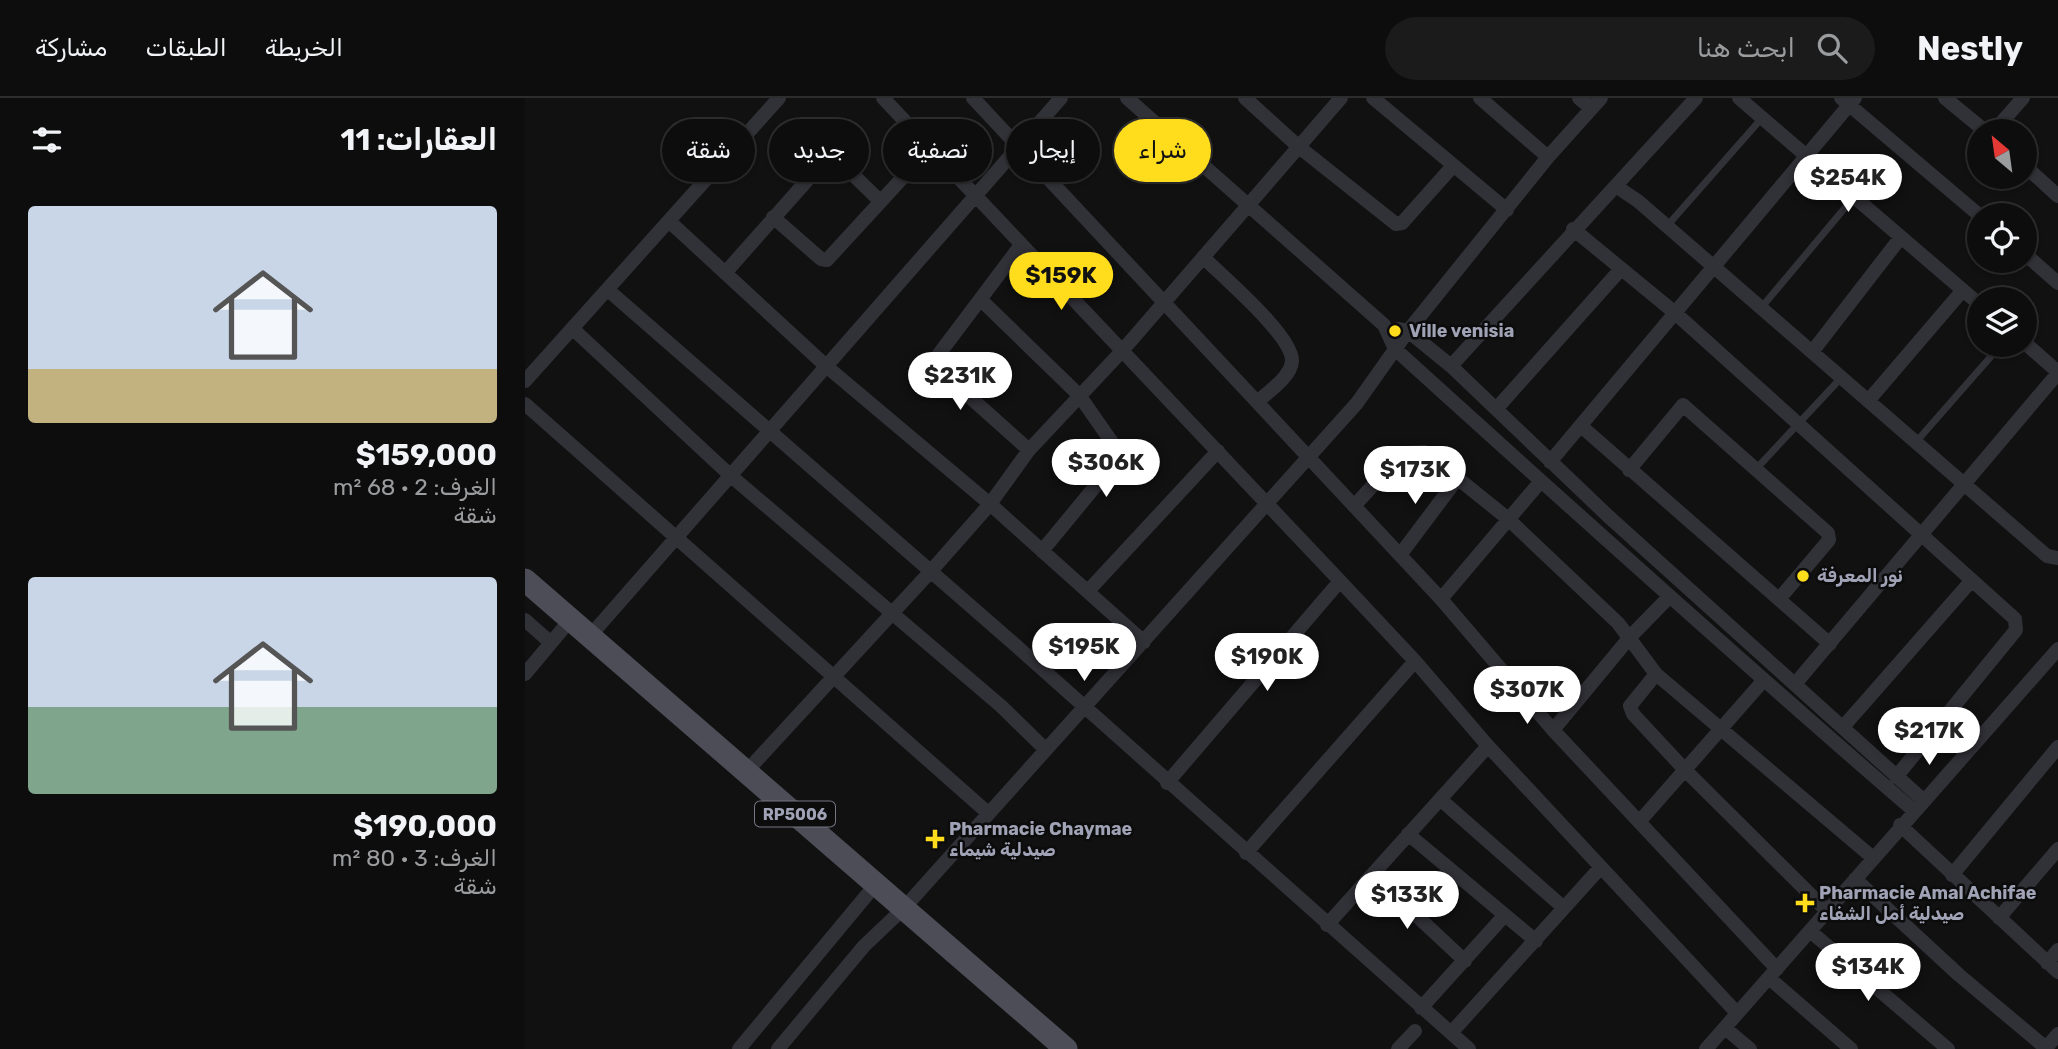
<!DOCTYPE html>
<html lang="ar">
<meta charset="utf-8">
<style>
body{margin:0;font-family:Rubik,"Noto Sans Arabic",sans-serif;background:#1b1b1c;color:#f1f3f6;direction:rtl;height:100vh;display:flex;flex-direction:column;font-size:26px;white-space:nowrap}
*{box-sizing:border-box;margin:0}
p{font-size:23px;color:#9a9c9e}
.icon{flex:none;width:38px;height:38px;fill:none;stroke:currentColor;stroke-width:2;stroke-linecap:round;stroke-linejoin:round}
.map{position:relative;flex:1;overflow:hidden;direction:ltr}
.side{display:flex;flex-direction:column;background:#0d0d0e;width:525px}
.side>*{flex:none}
.top-card{position:absolute;left:21px;top:21px;width:665px;height:63px;direction:rtl;display:flex;gap:14px}
.needle{width:46px;rotate:331deg}
.fabs{position:absolute;left:1442px;top:21px;display:grid;gap:14px}
.fabs a{display:grid;place-items:center;width:70px;height:70px;border-radius:50%;background:#0d0d0e;box-shadow:0 2px 5px #0004,0 0 0 2px #2d2d2e;font-size:35px}
.price{position:absolute;translate:-50% -60px;padding:0 16px;border-radius:24px;background:#fff;color:#222;font-size:23px;line-height:46px;filter:drop-shadow(0 2px 4px #0008)}
.price::after{content:'';position:absolute;left:50%;top:42px;width:21px;height:16px;margin-left:-10px;background:inherit;clip-path:polygon(0 0,100% 0,50% 100%)}
.price.current{background:#ffdd1c;color:#111}
ul{padding:0;list-style:none}
li{display:grid;align-content:center;gap:14px;height:371px;padding:0 28px}
li span{display:grid;place-items:center;height:217px;border-radius:7px;color:#555}
li>.icon{margin-inline-start:auto}
span .icon{width:126px;height:126px;fill:#fffc;stroke-width:1}
li b{font-size:30px}
h2{display:flex;justify-content:space-between;align-items:center;height:84px;padding:0 28px;font-size:30px}
.tag{padding:0 24px;border-radius:32px;background:#0d0d0e;box-shadow:0 2px 5px #0004,0 0 0 2px #2d2d2e;font-size:24px;line-height:63px}
.tag.current{background:#ffdd1c;color:#111}
header{display:flex;align-items:center;gap:42px;box-sizing:border-box;height:98px;padding:0 35px;background:#0d0d0e;border-bottom:2px solid #2d2d2e}
header strong{font-size:33px}
nav{display:flex;gap:38px;margin-inline-start:auto;font-size:24px}
.search{width:490px;height:63px;background:#1b1b1c;display:flex;align-items:center;gap:18px;box-sizing:border-box;padding:0 24px;border-radius:38px;color:#9a9c9e;font-size:26px}
main{display:flex;flex:1;min-height:0}
.map>svg:first-child{display:block}
.lines{fill:none;stroke-linecap:round;stroke-linejoin:round}
.service{stroke:#313138;stroke-width:7}
.minor{stroke:#313138;stroke-width:14}
.primary{stroke:#4d4d57;stroke-width:23}
.poi-dot{fill:#ffdd1c;stroke:#0c0c0d;stroke-width:2.5}
.labels{text-anchor:middle;dominant-baseline:central;stroke-width:5;stroke-linejoin:round;paint-order:stroke}
.shield{fill:#0c0c0d;stroke:#747683;stroke-width:2}
.shield-label{font-size:16px;font-weight:bold;fill:#a0a3b5}
.poi-label{font-size:18px;font-weight:bold;fill:#a0a3b5;stroke:#0c0c0d;text-anchor:start}
</style>
<header>
<strong>Nestly</strong>
<div class="search"><svg class="icon" aria-label="search" viewBox="0 0 24 24"><circle cx="10" cy="10" r="6"/><path d="M15 15l6 6"/></svg>ابحث هنا</div>
<nav><a>الخريطة</a><a>الطبقات</a><a>مشاركة</a></nav>
</header>
<main>
<div class="map">
<svg width="1533" height="951" viewBox="0 0 1533 951">
<rect width="100%" height="100%" fill="#111112"/>
<g class="lines">
<path class="service" d="M1142,128L1237,20
M1236,210L1329,99
M1391,344L1476,247
M1231,371L1316,280"/>
<path class="minor" d="M358,0L815,483L890,563L963,648L1212,915
M448,0L916,501L1028,632L1252,871
M602,0L859,227L870,251C1041,406 1213,561 1388,712
M720,0L774,49L871,126L877,125L927,69
M848,0L982,112
M955,0L1023,59
M1054,0L1066,10
M1214,0L1454,206
M1316,0L1454,117
M1420,0L1460,33
M1469,33L1498,0
M1500,68L1533,98
M1092,89L1113,103L1522,458L1533,460
M248,119L296,161L302,162L404,51
M145,124L301,268L465,406L619,544
M1048,131L1149,214L1490,521L1491,532L1371,679
M496,147L414,256L413,264L418,275L504,352
M1500,156L1533,185
M678,159C697,178 768,238 767,263C766,279 743,294 732,304
M200,175L301,61H312L355,103
M83,192L488,545L944,951
M456,202L554,297L593,353L587,368L517,453
M48,231L206,378L476,608L520,651
M874,231L883,233L926,268L1083,418L1398,702
M1500,245L1533,274
M1287,254L1376,139
M926,268L1171,0
M0,283L254,0
M1343,303L1438,192
M0,306L463,715
M972,310L1096,171
M1056,328L1305,546
M1025,364L1330,0
M1104,372L1158,307L1303,435L1304,442L1255,500
M829,408L878,355L900,354L982,420L1093,525L1131,576L1347,759
M875,457L932,381
M563,493L693,353
M916,501L1016,383
M0,522L26,545
M65,538L536,0
M0,576L46,521
M1131,576L1105,608L1108,616L1161,673L1301,812
M1270,586L1533,275
M1318,629L1447,482
M1028,632L1105,539L1144,499
M221,674L406,473L465,406L504,352L597,253L816,0
M642,685L815,483
M915,701L1039,810
M1114,724L1238,583
M1375,727L1533,874
M883,736L1011,843
M721,755L890,563
M848,777L940,863
M1427,777L1533,649
M1330,781L1434,877L1521,950
M1474,820L1533,751
M802,827L963,648
M1285,833L1423,951
M1522,865L1533,852
M1244,880L1326,951
M896,910L979,818
M1200,930L1225,951
M926,935L1076,769
M214,951L351,786
M253,951L339,848L379,810L832,305L883,233L1023,59L1076,0
M873,951L890,933
M1181,951L1533,551
M1520,951L1533,936"/>
<path class="primary" d="M0,482L541,951"/>
</g>
<g class="poi-dot">
<circle cx="870" cy="233" r="7"/>
<circle cx="1278" cy="478" r="7"/>
<path d="M406.5 730.5h7v7h7v7h-7v7h-7v-7h-7v-7h7z"/>
<path d="M1276.5 794.5h7v7h7v7h-7v7h-7v-7h-7v-7h7z"/>
</g>
<g class="labels">
<rect class="shield" x="230" y="703.5" width="80" height="25" rx="5"/>
<g class="shield-label">
<text x="270" y="716">RP5006</text>
</g>
<g class="poi-label">
<text x="884" y="233">Ville venisia</text>
<text x="1292" y="478">نور المعرفة</text>
<text x="424" y="731">Pharmacie Chaymae<tspan x="424" dy="21">صيدلية شيماء</tspan></text>
<text x="1294" y="795">Pharmacie Amal Achifae<tspan x="1294" dy="21">صيدلية أمل الشفاء</tspan></text>
</g>
</g>
</svg>
<div class="fabs">
<a><svg class="needle" viewBox="-14 -14 28 28"><path d="M0-13l5 13h-10z" fill="#e53935"/><path d="M0 13l5-13h-10z" fill="#9a9c9e"/></svg></a>
<a><svg class="icon" aria-label="locate" viewBox="0 0 24 24"><circle cx="12" cy="12" r="6"/><path d="M12 2v4M12 18v4M2 12h4M18 12h4"/></svg></a>
<a><svg class="icon" aria-label="layers" viewBox="0 0 24 24"><path d="M12 4l9 5-9 5-9-5zM3 14l9 5 9-5"/></svg></a>
</div>
<b class="price" style="left:1323px;top:116px">$254K</b>
<b class="price current" style="left:536px;top:214px">$159K</b>
<b class="price" style="left:435px;top:314px">$231K</b>
<b class="price" style="left:581px;top:401px">$306K</b>
<b class="price" style="left:890px;top:408px">$173K</b>
<b class="price" style="left:559px;top:585px">$195K</b>
<b class="price" style="left:742px;top:595px">$190K</b>
<b class="price" style="left:1002px;top:628px">$307K</b>
<b class="price" style="left:1404px;top:669px">$217K</b>
<b class="price" style="left:882px;top:833px">$133K</b>
<b class="price" style="left:1343px;top:905px">$134K</b>
<div class="top-card">
<a class="tag current">شراء</a>
<a class="tag">إيجار</a>
<a class="tag">تصفية</a>
<a class="tag">جديد</a>
<a class="tag">شقة</a>
</div>
</div>
<section class="side">
<h2>العقارات: 11<svg class="icon" aria-label="filters" viewBox="0 0 24 24"><path d="M4 7h16M4 17h16"/><circle cx="9" cy="7" r="2"/><circle cx="15" cy="17" r="2"/></svg></h2>
<ul>
<li><span style="background:linear-gradient(#c9d6e8 75%,#c2b280 0)"><svg class="icon" aria-label="home" viewBox="0 0 24 24"><path d="M3 11l9-7 9 7M6 9v11h12V9"/></svg></span><div><b>$159,000</b><p>الغرف: 2 · 68 m²</p><p>شقة</p></div></li>
<li><span style="background:linear-gradient(#c9d6e8 60%,#7fa58c 0)"><svg class="icon" aria-label="home" viewBox="0 0 24 24"><path d="M3 11l9-7 9 7M6 9v11h12V9"/></svg></span><div><b>$190,000</b><p>الغرف: 3 · 80 m²</p><p>شقة</p></div></li>
</ul>
</section>
</main>
